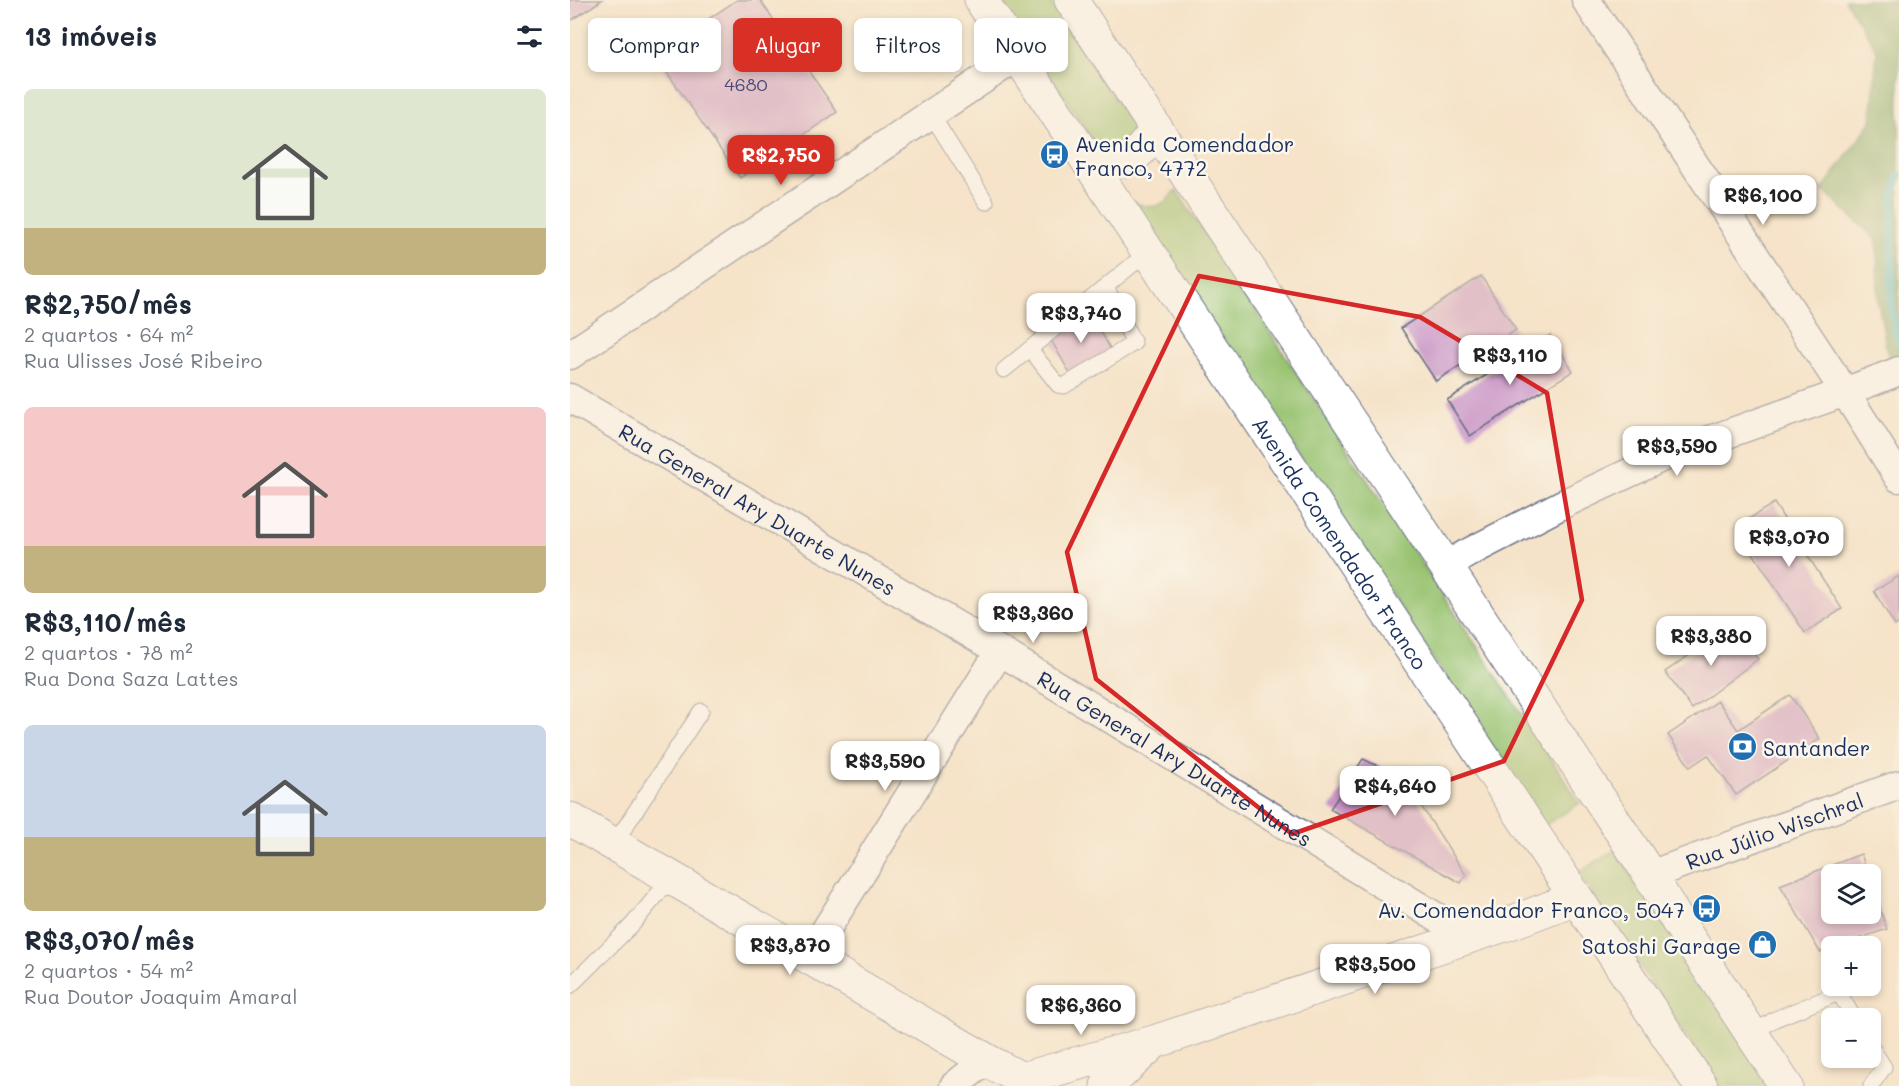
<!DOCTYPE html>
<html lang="pt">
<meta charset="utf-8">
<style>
body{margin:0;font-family:Mali,sans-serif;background:#f6f6f7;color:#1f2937;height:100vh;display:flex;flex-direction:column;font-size:22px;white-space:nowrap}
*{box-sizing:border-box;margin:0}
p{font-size:20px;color:#747a83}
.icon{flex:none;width:33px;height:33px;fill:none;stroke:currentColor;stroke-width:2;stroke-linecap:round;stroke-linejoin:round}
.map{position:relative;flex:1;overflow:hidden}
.details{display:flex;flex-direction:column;background:#fff;width:570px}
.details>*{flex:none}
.top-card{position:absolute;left:18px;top:18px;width:570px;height:54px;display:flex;gap:12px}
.controls{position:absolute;left:1251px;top:864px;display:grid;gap:12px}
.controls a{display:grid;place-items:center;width:60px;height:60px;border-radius:9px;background:#fff;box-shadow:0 3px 9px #0003;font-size:30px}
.price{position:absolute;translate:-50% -51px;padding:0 14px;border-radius:12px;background:#fff;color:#222;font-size:20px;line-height:39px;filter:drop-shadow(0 2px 3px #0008)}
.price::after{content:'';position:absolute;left:50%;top:36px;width:18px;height:14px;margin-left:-9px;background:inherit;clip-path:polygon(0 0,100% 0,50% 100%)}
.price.current{background:#d93025;color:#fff}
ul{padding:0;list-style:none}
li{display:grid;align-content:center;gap:12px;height:318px;padding:0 24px}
li span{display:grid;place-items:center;height:186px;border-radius:9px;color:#555}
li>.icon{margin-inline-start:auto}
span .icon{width:108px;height:108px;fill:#fffc;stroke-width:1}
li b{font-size:26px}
h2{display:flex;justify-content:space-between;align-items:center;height:72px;padding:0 24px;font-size:26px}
.chip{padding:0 21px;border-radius:9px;background:#fff;box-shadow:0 3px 9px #0003;font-size:21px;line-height:54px}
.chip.current{background:#d93025;color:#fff}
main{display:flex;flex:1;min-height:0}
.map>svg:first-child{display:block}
.green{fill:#97c26f;stroke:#597866;stroke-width:1.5}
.forest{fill:#79a862;stroke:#4a6c60;stroke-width:1.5}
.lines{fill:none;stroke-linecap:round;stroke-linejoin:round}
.stream{stroke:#4cbbc2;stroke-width:8}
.building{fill:#ca96c7}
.lane-casing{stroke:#676e83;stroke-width:17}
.street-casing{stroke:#676e83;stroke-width:31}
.secondary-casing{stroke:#676e83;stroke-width:35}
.highway-casing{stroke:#676e83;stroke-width:35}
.lane{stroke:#fff;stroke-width:15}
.street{stroke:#fff;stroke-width:28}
.secondary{stroke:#fff;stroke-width:33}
.highway{stroke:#fff;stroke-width:33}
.marked{fill:none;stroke:#d62828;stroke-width:4.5;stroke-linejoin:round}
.labels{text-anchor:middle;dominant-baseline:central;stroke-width:5;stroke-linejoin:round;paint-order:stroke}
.number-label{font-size:18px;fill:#474978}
.poi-label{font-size:21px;fill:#1b2f5e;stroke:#fbf7ec;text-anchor:start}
.street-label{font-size:21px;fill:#1b2f5e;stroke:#fbf7ec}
</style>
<main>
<section class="details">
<h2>13 imóveis<svg class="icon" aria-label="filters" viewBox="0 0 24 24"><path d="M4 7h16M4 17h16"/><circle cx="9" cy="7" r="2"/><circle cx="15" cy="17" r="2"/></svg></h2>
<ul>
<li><span style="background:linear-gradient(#dfe7d0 75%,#c2b280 0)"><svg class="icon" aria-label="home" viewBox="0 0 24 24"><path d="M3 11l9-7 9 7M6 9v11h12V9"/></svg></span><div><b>R$2,750/mês</b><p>2 quartos · 64 m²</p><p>Rua Ulisses José Ribeiro</p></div></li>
<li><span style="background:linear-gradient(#f6c9c9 75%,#c2b280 0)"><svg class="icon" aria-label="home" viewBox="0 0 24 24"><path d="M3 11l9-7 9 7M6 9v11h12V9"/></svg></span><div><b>R$3,110/mês</b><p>2 quartos · 78 m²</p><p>Rua Dona Saza Lattes</p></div></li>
<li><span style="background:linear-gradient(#c9d6e8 60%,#c2b280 0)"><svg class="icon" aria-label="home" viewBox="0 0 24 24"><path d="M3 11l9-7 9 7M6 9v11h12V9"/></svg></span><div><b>R$3,070/mês</b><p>2 quartos · 54 m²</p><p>Rua Doutor Joaquim Amaral</p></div></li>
</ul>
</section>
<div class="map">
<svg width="1329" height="1086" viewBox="0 0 1329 1086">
<rect width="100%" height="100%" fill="#fbf7ec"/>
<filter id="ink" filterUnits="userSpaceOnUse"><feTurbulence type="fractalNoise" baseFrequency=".0167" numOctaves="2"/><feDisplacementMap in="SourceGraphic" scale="12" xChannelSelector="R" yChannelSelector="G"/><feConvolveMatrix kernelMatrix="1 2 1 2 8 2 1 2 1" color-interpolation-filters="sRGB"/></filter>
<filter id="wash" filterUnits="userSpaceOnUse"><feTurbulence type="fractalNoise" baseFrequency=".008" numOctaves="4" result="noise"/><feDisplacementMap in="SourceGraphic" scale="24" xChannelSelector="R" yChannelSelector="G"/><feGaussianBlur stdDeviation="1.35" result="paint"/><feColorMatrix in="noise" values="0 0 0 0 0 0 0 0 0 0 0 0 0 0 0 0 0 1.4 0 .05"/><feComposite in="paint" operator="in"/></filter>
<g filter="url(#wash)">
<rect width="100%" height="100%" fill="#f5e3c9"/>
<path class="green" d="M430,0H479L568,134L548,150L525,144Z
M606,190L1010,803L974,826L560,200C581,211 592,209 606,190Z
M1045,850L1201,1086H1149L1008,873Z"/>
<path class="forest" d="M1275,0H1329V357L1319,361L1308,302L1307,240L1252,190L1301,122L1307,50Z"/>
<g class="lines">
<path class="stream" d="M1329,175L1323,198L1321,309L1329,343"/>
</g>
<g id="blocks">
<path class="building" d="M0,0H32L0,21Z
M167,0H190L267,112L170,178L85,55Z
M911,276L946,330L866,381L831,328Z
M518,309L542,352L503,379L480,338Z
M980,335L1003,371L900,436L877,400Z
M1204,503L1272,609L1235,633L1166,527Z
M1329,576V623L1325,626L1304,591Z
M1160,627L1188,659L1122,709L1095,672Z
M1220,695L1250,739L1166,795L1138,755L1120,767L1098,735L1148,701L1168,730Z
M793,759L833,778L896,875L891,883L760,809Z
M1291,854L1298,874H1262V914H1300L1301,883L1317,929L1267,946H1262V948L1250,952L1210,885Z"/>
</g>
</g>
<g filter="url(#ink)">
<use href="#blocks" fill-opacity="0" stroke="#676e83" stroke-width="1.5"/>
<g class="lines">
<defs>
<path id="lane" d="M361,114L416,202
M460,349L488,385L494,386L564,343L536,287
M434,370L578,252
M44,844L131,711
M0,986L62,925L102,877
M1182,1034L1205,1019L1269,993L1284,1018
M1300,1045L1314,1067L1301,1086"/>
<g id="street">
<path d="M1016,0L1275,392L1329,478"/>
<path d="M0,355L448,56"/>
<path id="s1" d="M0,398L430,651L899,937"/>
<path d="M875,567L896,554L991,505L1095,456L1275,392L1329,371"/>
<path id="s2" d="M1080,875L1329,785"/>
<path d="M239,957L430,651"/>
<path d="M384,1086L416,1060"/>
</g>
<path id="secondary" d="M0,819L416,1060L465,1086
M452,1079L584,1042L943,922L1006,898
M537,1086L581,1045"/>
<g id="highway">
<path id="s3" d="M411,0L1131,1086"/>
<path d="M501,0L1080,875L1108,922L1216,1086"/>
<path d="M511,151C549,171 564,164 586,129"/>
</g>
</defs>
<use href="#lane" class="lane-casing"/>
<use href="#street" class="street-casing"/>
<use href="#secondary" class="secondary-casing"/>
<use href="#highway" class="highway-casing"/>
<use href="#lane" class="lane"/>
<use href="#street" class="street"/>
<use href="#secondary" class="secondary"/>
<use href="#highway" class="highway"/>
</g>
</g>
<path d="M0 0H1329V1086H0ZM629,276L850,317L977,393L1012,600L934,761L722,834L526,679L497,552Z" fill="#f5e3c9" fill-opacity=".55" fill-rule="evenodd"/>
<path class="marked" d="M629,276L850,317L977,393L1012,600L934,761L722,834L526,679L497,552Z"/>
<defs>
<symbol id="bus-disc" viewBox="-11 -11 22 22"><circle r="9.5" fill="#1f6fb2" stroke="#fbf7ec"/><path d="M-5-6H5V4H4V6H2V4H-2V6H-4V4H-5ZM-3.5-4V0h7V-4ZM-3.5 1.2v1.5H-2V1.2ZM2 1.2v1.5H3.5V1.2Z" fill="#fff"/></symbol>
<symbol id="bank-disc" viewBox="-11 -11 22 22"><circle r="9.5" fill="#1f6fb2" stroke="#fbf7ec"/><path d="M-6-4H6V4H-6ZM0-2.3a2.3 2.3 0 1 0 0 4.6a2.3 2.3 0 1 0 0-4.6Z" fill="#fff"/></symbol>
<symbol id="shop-disc" viewBox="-11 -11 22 22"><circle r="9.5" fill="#1f6fb2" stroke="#fbf7ec"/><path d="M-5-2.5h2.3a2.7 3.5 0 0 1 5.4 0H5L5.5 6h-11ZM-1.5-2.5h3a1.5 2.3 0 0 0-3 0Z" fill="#fff"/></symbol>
</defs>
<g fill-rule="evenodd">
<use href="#bus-disc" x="468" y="138" width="33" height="33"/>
<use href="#bank-disc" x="1156" y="730" width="33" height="33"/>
<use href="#bus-disc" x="1120" y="892" width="33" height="33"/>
<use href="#shop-disc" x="1176" y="928" width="33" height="33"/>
</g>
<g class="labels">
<g class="number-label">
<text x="176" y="84">4680</text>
</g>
<g class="poi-label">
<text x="505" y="143">Avenida Comendador<tspan x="505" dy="24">Franco, 4772</tspan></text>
<text x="1193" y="747">Santander</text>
<text x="1115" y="909" text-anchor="end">Av. Comendador Franco, 5047</text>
<text x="1171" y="945" text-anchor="end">Satoshi Garage</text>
</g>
<g class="street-label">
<text stroke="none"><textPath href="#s1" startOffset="218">Rua General Ary Duarte Nunes</textPath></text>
<text stroke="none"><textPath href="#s3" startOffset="651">Avenida Comendador Franco</textPath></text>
<text stroke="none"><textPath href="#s1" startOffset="704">Rua General Ary Duarte Nunes</textPath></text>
<text stroke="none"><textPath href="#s2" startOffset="132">Rua Júlio Wischral</textPath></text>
</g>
</g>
</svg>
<div class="controls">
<a><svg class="icon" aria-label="layers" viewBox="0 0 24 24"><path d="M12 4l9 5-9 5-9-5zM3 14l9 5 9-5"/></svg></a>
<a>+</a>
<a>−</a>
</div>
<b class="price current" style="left:211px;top:186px">R$2,750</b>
<b class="price" style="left:1193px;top:226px">R$6,100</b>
<b class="price" style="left:511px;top:344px">R$3,740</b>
<b class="price" style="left:940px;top:386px">R$3,110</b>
<b class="price" style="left:1107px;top:477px">R$3,590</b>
<b class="price" style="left:1219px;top:568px">R$3,070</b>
<b class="price" style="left:463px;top:644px">R$3,360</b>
<b class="price" style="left:1141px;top:667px">R$3,380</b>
<b class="price" style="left:315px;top:792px">R$3,590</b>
<b class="price" style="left:825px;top:817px">R$4,640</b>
<b class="price" style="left:220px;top:976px">R$3,870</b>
<b class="price" style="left:805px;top:995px">R$3,500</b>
<b class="price" style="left:511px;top:1036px">R$6,360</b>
<div class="top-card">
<a class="chip">Comprar</a>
<a class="chip current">Alugar</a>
<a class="chip">Filtros</a>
<a class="chip">Novo</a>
</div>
</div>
</main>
